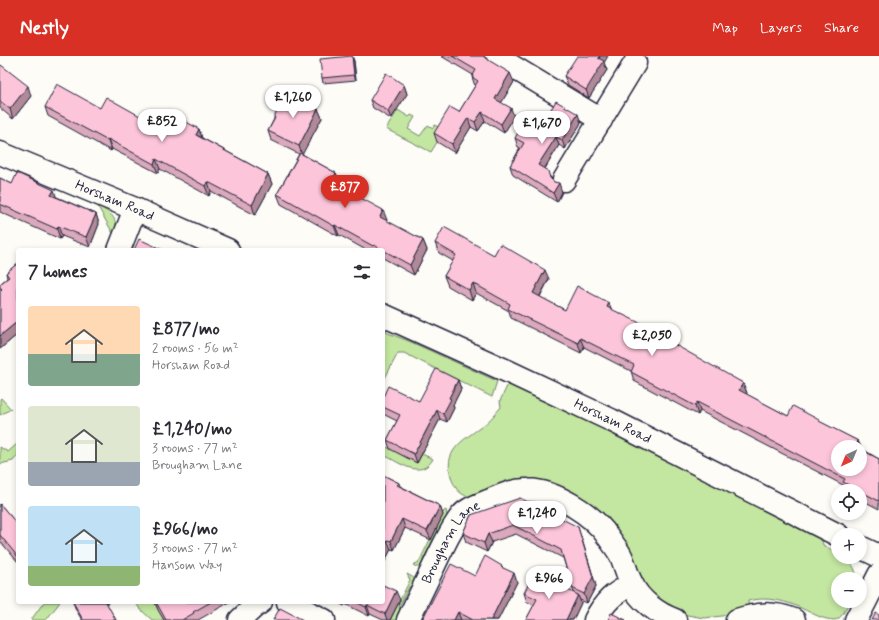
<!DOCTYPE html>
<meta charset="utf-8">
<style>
body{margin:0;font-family:Mynerve,sans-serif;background:#f7f7f7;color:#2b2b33;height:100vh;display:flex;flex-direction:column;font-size:15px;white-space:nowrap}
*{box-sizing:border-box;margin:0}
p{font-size:13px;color:#7c7c81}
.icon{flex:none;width:22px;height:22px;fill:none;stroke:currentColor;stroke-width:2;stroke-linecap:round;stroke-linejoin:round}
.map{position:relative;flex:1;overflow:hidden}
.details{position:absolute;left:16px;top:192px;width:369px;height:356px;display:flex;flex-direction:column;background:#fff;border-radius:4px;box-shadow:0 2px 6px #0003}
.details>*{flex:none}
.needle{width:26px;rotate:224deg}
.fabs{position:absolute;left:831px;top:384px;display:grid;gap:8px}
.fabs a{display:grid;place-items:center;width:36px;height:36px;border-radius:50%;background:#fff;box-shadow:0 2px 6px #0003;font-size:20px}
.price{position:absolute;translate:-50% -34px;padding:0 9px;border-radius:14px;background:#fff;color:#222;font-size:13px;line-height:26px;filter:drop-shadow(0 1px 2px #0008)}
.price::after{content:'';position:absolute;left:50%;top:24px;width:12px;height:9px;margin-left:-6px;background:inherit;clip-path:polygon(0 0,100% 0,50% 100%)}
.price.active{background:#d93025;color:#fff}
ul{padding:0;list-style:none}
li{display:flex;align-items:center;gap:12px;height:100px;padding:0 12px}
li span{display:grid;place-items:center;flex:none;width:112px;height:80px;border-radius:4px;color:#555}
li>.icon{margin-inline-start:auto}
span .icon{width:48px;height:48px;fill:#fffc;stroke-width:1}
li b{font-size:17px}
h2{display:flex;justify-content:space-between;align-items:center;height:48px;padding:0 12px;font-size:17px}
header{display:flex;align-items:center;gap:24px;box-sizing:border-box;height:56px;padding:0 20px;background:#d93025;color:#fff}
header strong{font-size:19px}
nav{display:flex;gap:22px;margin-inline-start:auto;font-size:14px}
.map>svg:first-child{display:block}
.green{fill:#c3e6a0;stroke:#72846e}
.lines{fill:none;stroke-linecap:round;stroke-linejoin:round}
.street-casing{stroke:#22223b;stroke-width:25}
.secondary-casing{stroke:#22223b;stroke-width:25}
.street{stroke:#fdfcf7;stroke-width:22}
.secondary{stroke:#fdfcf7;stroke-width:22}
.wall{fill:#daa9bb;stroke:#22223b}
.shaded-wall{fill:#b18a99;stroke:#22223b}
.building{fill:#fdc5da;stroke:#22223b}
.labels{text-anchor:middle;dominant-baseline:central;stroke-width:3.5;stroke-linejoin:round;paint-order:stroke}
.street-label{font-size:14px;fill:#22223b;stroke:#fdfcf7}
</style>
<header>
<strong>Nestly</strong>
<nav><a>Map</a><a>Layers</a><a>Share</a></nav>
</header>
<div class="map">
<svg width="879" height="564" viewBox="0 0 879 564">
<rect width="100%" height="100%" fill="#fdfcf7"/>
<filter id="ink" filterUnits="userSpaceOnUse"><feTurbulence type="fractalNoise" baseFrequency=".025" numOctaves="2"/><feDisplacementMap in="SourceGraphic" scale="8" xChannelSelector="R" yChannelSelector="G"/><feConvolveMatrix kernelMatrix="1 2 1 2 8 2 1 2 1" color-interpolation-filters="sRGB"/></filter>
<g filter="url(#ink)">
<path class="green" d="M398,54L409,61L411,59L415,61L408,73L420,80L428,69L433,72L435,69L444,75L431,96L386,73Z
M97,149C112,158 119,162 115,181Z
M383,275L411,286L497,325L492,341L404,297H398L383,326Z
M509,326L821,480L823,489L838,497V501L847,502C853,509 856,514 857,523H838V545H850C846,551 843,562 835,564C823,564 812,557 803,553C787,545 766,540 748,545L749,552L722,560L704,562L682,558L654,543L575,442L472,441C461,440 456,434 452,424C442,395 461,386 481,371C489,366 495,358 501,351L500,345Z
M1,342L11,353L0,359V343Z
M18,387V399L13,405L0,408V391L8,396Z
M383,389L417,407L422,398L433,403C421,424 400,407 384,399Z
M446,454L448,465L440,482L433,484L423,504L425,510C421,512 417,512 413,509L419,506L444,455Z
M407,518C412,521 417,522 416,529L409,531L399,551L401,557L398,564H390L410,524Z
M44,546H60L46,564H31Z
M136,546H154L164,564H152L139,552Z"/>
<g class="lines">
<defs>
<g id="street">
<path d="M495,0L601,64"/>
<path d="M564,124L635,7"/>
<path d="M119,194L135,153"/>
<path d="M288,546L324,564"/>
<path d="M240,564L254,551L261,546"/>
<path id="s1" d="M408,564C418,542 429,521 439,499C446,485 452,471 462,459C468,452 479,449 488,445C500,440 514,433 528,434C556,435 594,459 609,482C613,488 618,494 621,500C625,509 627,519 632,528C639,544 658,558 675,564"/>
<path d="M595,564C605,545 613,538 632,528"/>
<path d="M737,564C757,557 774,556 794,564"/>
<path d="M856,564L879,519"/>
</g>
<g id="secondary">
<path id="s2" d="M0,97L135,153L228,194"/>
<path id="s3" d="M383,259L507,315L611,364L838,479"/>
<path d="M860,491L879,500"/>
</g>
</defs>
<use href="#street" class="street-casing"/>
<use href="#secondary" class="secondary-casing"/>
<use href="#street" class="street"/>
<use href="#secondary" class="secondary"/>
</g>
<path class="wall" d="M352,0L354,5L356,24L323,27L322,22Z
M441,0H484L514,26L501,47L514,61L504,77L485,65L478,75L471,71L455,97L437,86L434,77L459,56L475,30L472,21L473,19Z
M604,7L607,14L589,42L568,29L564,20Z
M0,10L31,40L13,63L0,52Z
M404,29L407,38L391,63L373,52L370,44Z
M45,51L100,52L147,64L175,70L199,73L202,82L268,118L272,128L255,159L211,135L209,140L160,113L158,117L112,93L111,95L48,60Z
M318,53L322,62L302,98L336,117L340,127L361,142L387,164L386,165L423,184L427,194L414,219L383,202V194H366L339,179L338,180L281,148L277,138L299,98L271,84L268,75L274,63V61Z
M581,67L565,93L559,89L545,113L551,122L562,136L557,146L513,119L510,110L520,92L518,91L515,82Z
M0,122L12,128L57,141L96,158L99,168L90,191L62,180L60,183L0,156Z
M435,187L494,199L549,223L540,241L565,254L611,253L647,279L646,281L667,292L743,327L747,337L746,338L788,360L820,366L858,385L862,393L879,403V453L860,443V435H847L845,430L700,355L698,359L634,325L631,315L584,291L581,297L511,262L509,255L476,237L472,244L448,230L444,220L453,205L439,197Z
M18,207V278L0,293V235H1L0,228L7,222L6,217Z
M458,324L461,333L453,349L454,352L447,366L440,363L417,407L390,393L387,384L397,365L383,358V341L419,345Z
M383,419L399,427L400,430L440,450L443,459L431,484L405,472L394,494L391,493L383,509Z
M0,448L18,469V506L0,485Z
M471,459L581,480L596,530L587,547L580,544L581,547L573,564H526L534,549L527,546L524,537H574L563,502L516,478L492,486L487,496L466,486L463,477Z
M503,512L517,526L498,564H422L475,520Z
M400,544L390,564H383L370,558L369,560L345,548L344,550L337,546H383Z
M73,546H109L106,548L116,564H82L76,554Z
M155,546H230L198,564H164L158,554Z"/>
<path class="shaded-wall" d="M352,0L354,5L356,24L354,19Z
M600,0H608L604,7L607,14L589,42L586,34Z
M510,17L514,26L498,52L495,43Z
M404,29L407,38L391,63L388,55Z
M28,30L31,40L13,63L10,53Z
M511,52L514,61L504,77L501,68Z
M318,53L322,62L302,99L299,90Z
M482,56L485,65L478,75L475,66Z
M578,58L581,67L565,93L562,84Z
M468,62L471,71L455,97L452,88Z
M199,73L202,82L196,79Z
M556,81L559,89L541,118L538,109Z
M108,83L112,93L111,95L108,85Z
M156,103L160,113L158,117L154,108Z
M336,117L340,126L336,133L333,123Z
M268,118L272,128L255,159L252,149Z
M208,126L211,135L209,140L205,130Z
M559,127L562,136L557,146L553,137Z
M54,134L57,143L51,139Z
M383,154L387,164L383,171L380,161Z
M96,158L99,168L90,191L86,181Z
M335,169L339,179L338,180L334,170Z
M58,170L62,180L60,183L57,173Z
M423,184L427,194L414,219L410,209Z
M545,214L549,223L536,247L533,237Z
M473,227L476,237L472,244L469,234Z
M609,247L613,257L607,251Z
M18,265V278L0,293V280Z
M644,269L647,279L643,287L640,277Z
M580,282L584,291L581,297L578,287Z
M458,324L461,333L453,349L454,352L447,366L443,358L449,342Z
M743,327L747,337L743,344L739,334Z
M697,346L700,355L698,359L695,350Z
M437,354L440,363L417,407L414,398Z
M858,385L862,395L860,398V391H856V390Z
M440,450L443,459L431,484L427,475Z
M402,463L405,472L394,494L391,485Z
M578,471L596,530L587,547L584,538Z
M488,478L492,486L487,496L484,487Z
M387,484L391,493L383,509V493Z
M514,517L517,526L498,564H491Z
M396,535L400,544L390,564H387L385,558Z
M578,539L581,547L573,564H566Z
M367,549L370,558L369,560L366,551Z
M458,556L461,564H454Z"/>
<path class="building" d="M352,0L354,19L322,22L320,3Z
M452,0H484L485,2L510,17L495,43L511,52L501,68L482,56L475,66L468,62L452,88L434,77L450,51L459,56L478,25L472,21L476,14Z
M577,0H600L598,2L604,5L586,34L564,20Z
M1,9L28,30L10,53L0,45V10Z
M386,17L404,29L388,55L370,44Z
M57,28L100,52L106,41L147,64L151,57L175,70L179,62L199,73L196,79L268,118L252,149L208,126L205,130L156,103L154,108L108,83V85L45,51Z
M287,36L318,53L299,90L268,75L275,62L274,61Z
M556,45L578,58L562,84L556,81L538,109L548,115L550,122L554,126L559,127L553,137L510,110L524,87L515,82L523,68L537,76Z
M300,97L336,117L333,123L360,138L359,141L383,154L380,161L423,184L410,209L374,189L373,190L335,169L334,170L277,138Z
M17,117L54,134L51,139L96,158L86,181L58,170L57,173L0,148V122L12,128Z
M444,171L494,199L500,188L545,214L533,237L565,254L577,230L609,247L607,251L644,269L640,277L667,292L670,286L743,327L739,334L788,360L793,350L819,364V365L858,385L856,390L857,391H838V413H860V393L879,403V445L843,426L845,423L697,346L695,350L631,316L634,309L580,282L578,287L508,253L510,248L473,227L469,234L444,220L456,199L435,187Z
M139,183L163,194H134Z
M36,192L38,194H33Z
M18,207V265L0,280V235L2,233L0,231V228L9,221L6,217Z
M436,313L458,324L449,342L451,343L443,358L437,354L414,398L387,384L400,359L383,351V341L388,330L419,345Z
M383,419L399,427L397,429L440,450L427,475L402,463L391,485L387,484L383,493Z
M520,442L578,471L593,521L584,538L572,532L561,494L513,469L488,478L484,487L463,477L471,459Z
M0,448L18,469V501L0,479Z
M485,500L502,510L501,511L514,517L491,564H473L458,556L454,564H422L451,508L475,520Z
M534,517L578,539L566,564H526L537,543L524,537Z
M383,529L396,535L385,558L367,549L366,551L356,546H383Z
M73,546H106L116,564H83Z
M156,546H211L193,556L194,557L182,564H166Z
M280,552L303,564H273Z
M611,557L626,564H608Z
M876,557L879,559V564H872Z"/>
</g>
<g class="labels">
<g class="street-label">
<text stroke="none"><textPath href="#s2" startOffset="124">Horsham Road</textPath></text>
<text stroke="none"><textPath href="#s3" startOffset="253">Horsham Road</textPath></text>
<text stroke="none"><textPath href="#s1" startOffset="90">Brougham Lane</textPath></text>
</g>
</g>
</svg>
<div class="fabs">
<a><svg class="needle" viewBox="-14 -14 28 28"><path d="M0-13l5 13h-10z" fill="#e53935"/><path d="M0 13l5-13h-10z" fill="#7c7c81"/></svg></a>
<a><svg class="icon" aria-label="locate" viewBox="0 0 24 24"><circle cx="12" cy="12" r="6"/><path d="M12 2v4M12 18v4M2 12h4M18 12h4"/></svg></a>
<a>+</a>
<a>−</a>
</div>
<b class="price" style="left:293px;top:63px">£1,260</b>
<b class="price" style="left:162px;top:87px">£852</b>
<b class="price" style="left:542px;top:89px">£1,670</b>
<b class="price active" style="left:345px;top:153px">£877</b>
<b class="price" style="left:652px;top:301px">£2,050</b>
<b class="price" style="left:537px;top:479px">£1,240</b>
<b class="price" style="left:549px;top:544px">£966</b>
<section class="details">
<h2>7 homes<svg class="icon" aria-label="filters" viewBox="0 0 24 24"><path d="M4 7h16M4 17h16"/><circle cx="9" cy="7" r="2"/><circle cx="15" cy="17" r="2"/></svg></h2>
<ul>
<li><span style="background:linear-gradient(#ffd9b3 60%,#7fa58c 0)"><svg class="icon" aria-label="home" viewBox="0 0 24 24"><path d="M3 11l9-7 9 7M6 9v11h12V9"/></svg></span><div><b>£877/mo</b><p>2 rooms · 56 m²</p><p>Horsham Road</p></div></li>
<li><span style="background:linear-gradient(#dfe7d0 70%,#9aa5b1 0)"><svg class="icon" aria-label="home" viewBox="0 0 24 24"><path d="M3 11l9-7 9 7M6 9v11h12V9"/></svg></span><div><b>£1,240/mo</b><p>3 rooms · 77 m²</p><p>Brougham Lane</p></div></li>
<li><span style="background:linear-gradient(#bfe0f5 75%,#8fb573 0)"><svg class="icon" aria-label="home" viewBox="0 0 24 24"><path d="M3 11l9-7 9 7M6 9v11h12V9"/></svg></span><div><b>£966/mo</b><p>3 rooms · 77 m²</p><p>Hansom Way</p></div></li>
</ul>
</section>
</div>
